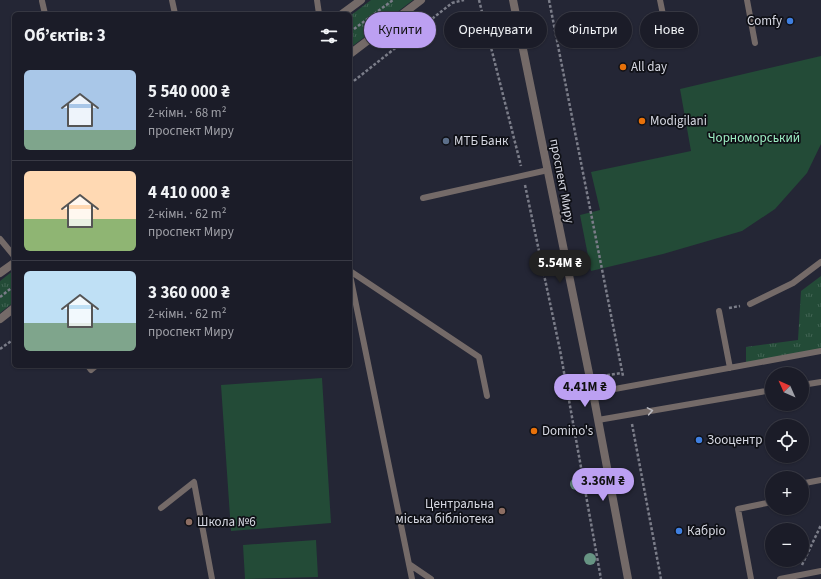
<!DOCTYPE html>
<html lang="uk">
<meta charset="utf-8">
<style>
body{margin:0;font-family:"Source Sans 3",sans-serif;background:#282934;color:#f1f3f6;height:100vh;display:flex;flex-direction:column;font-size:15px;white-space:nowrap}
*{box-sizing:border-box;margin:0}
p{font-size:13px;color:#a0a1a8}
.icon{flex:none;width:22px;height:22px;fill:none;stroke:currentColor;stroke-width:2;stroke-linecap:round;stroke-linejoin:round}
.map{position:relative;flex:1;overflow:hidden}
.side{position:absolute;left:12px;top:12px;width:340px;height:356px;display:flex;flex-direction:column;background:#1b1c28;border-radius:6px;box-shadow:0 1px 3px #0004,0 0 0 1px #393a45}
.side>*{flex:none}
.banner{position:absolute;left:364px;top:12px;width:380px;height:36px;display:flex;gap:8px}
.needle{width:26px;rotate:315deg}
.controls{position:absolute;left:765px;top:367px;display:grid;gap:8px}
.controls a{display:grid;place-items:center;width:44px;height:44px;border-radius:50%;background:#1b1c28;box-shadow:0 1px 3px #0004,0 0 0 1px #393a45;font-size:20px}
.price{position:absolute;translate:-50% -34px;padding:0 9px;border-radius:14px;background:#bca0f2;color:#111;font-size:13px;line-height:26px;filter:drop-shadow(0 1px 2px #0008)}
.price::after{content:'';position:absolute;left:50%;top:24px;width:12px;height:9px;margin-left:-6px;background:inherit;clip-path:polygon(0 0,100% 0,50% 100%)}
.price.on{background:#222;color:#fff}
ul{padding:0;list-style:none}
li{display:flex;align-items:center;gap:12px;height:100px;padding:0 12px}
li+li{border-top:1px solid #393a45}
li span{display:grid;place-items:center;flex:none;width:112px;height:80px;border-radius:6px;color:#555}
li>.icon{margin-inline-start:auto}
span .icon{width:48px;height:48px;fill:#fffc;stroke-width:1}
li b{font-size:17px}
h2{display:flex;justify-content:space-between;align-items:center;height:48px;padding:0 12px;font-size:17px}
.chip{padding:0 14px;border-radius:18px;background:#1b1c28;box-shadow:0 1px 3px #0004,0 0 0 1px #393a45;font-size:14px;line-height:36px}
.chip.on{background:#bca0f2;color:#111}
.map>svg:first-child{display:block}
.grass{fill:url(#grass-tufts)}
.park{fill:#234b37}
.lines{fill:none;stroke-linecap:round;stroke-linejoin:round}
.path{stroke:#7b7d89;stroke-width:2.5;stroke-dasharray:3 2;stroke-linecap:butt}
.service{stroke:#746a68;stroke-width:6}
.minor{stroke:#746a68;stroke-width:8}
.tertiary{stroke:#746a68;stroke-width:8}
.tree{fill:#679483}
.oneway{stroke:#b9b8be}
.shop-dot{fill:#3f7fe0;stroke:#0f1016;stroke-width:1.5}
.food-dot{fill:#e8710a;stroke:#0f1016;stroke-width:1.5}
.service-dot{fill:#5c6f8a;stroke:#0f1016;stroke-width:1.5}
.education-dot{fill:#8d6e63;stroke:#0f1016;stroke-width:1.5}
.labels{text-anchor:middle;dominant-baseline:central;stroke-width:3.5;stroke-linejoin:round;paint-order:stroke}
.poi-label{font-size:13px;fill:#d7d9e3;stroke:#0f1016;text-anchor:start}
.park-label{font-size:13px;fill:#9deec3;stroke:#0f1016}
.street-label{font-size:13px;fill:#d7d9e3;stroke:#0f1016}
</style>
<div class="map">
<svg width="821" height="579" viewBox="0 0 821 579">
<defs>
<pattern id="grass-tufts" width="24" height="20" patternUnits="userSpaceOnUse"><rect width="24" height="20" fill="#234b37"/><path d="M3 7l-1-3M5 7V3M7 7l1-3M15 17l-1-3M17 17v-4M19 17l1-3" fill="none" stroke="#426454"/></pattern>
</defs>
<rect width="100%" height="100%" fill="#242635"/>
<path class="grass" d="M371,0H413L350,48V16Z
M14,270V302L0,313V281Z
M821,276V351L746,365V347L798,340L801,291Z"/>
<path class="park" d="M821,56V144L807,173L775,209L742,231L663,254L591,271L580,215L600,210L591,172L691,151L680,89Z
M322,378L331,523L231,531L221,385Z
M316,540L318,577L245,579L243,545Z"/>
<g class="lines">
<path class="path" d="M479,0L521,166
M549,0L623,376
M350,32L393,0
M350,84L452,3L464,0
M525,185L560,350L601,579
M0,297L14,286
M729,308L740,306
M0,349L14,339
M602,376L622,373
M566,382L579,380
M632,424L661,579
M802,565L821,525"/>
<path class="service" d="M172,0L175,14
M317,0L319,14
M660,0L669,44
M747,0L755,43
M42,1L45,14
M423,198L548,170
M0,239L14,256
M350,271L479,357L487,396
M350,275L412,579
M750,304L793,283L821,262
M719,311L730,368
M88,366L91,370L96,366
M802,385L821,382
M593,393L821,351
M598,420L772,390
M802,486L805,483L821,480
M161,508L194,482L212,579
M409,564L431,579
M751,579L738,509L772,502
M780,579L821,571"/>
<path class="minor" d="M342,14L361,0
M350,54L421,0
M0,273L14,263
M0,319L14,308"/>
<path class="tertiary" d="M513,0L593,393L628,579"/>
</g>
<g class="tree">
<circle cx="576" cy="484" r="6"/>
<circle cx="590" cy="559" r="6"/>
</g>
<defs><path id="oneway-chevron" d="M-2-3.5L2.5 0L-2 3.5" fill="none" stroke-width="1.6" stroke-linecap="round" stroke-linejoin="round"/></defs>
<use class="oneway" href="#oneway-chevron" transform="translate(650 411) rotate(-10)"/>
<g class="shop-dot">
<circle cx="790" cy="21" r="4"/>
<circle cx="699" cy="440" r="4"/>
<circle cx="679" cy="531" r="4"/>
</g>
<g class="food-dot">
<circle cx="623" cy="67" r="4"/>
<circle cx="642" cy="121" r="4"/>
<circle cx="534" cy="431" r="4"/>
</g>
<circle class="service-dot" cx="446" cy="141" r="4"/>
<g class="education-dot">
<circle cx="502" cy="511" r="4"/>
<circle cx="189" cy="522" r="4"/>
</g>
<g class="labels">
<g class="poi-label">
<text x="782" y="21" text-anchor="end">Comfy</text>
<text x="631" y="67">All day</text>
<text x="650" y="121">Modigilani</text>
<text x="454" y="141">МТБ Банк</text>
<text x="542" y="431">Domino's</text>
<text x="707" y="440">Зооцентр</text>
<text x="494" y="504" text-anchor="end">Центральна<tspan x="494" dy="15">міська бібліотека</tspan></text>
<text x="197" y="522">Школа №6</text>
<text x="687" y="531">Кабріо</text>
</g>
<g class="park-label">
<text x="754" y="138">Чорноморський</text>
</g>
<g class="street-label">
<text transform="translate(562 181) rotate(79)">проспект Миру</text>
</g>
</g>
</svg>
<div class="controls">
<a><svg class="needle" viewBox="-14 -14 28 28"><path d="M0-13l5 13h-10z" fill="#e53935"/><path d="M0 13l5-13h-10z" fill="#a0a1a8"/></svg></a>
<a><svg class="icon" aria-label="locate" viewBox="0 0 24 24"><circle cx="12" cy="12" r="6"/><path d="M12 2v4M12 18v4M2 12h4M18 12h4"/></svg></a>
<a>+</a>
<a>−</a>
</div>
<b class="price on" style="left:560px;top:284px">5.54M ₴</b>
<b class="price" style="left:585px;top:408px">4.41M ₴</b>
<b class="price" style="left:603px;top:502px">3.36M ₴</b>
<div class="banner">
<a class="chip on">Купити</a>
<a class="chip">Орендувати</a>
<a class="chip">Фільтри</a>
<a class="chip">Нове</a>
</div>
<section class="side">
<h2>Об’єктів: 3<svg class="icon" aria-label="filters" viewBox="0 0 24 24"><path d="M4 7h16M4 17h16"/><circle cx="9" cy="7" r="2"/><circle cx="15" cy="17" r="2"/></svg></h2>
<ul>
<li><span style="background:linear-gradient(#a9c7e8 75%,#7fa58c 0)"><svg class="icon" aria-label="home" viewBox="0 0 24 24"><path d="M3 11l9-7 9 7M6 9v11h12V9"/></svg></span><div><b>5 540 000 ₴</b><p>2-кімн. · 68 m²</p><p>проспект Миру</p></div></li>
<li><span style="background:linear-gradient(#ffd9b3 60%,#8fb573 0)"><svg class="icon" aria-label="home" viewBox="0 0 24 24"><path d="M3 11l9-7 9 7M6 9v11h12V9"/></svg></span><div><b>4 410 000 ₴</b><p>2-кімн. · 62 m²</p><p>проспект Миру</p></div></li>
<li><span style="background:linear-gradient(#bfe0f5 65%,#7fa58c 0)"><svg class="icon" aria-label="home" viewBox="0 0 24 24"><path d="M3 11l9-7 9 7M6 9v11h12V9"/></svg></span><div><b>3 360 000 ₴</b><p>2-кімн. · 62 m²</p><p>проспект Миру</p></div></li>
</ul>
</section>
</div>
